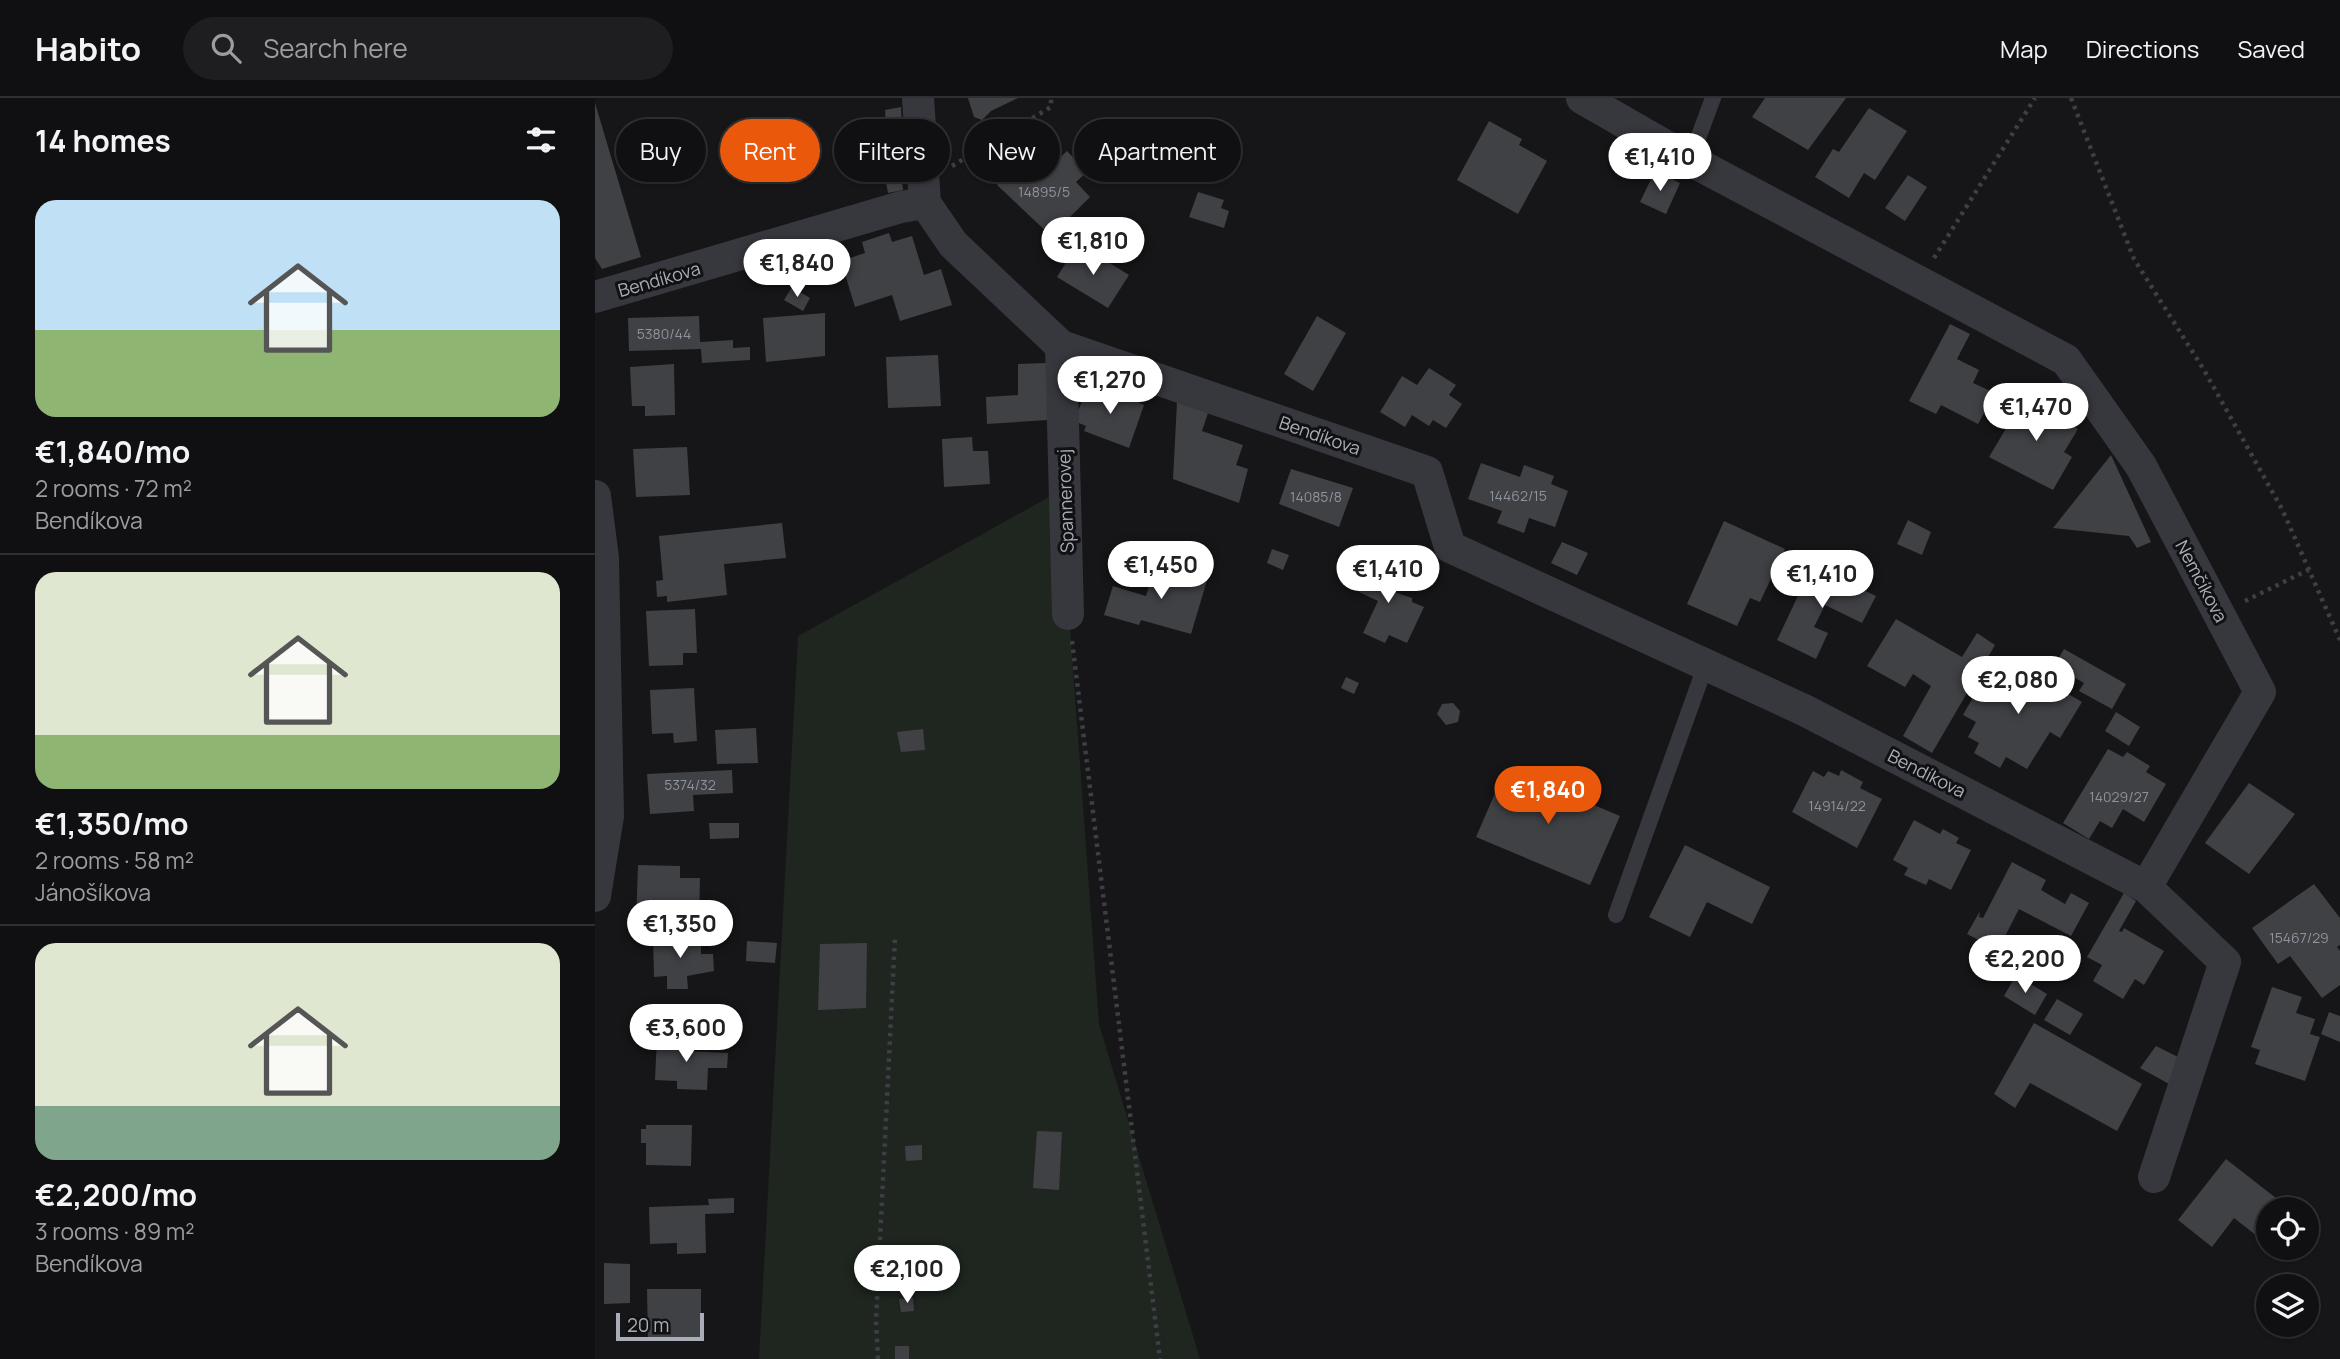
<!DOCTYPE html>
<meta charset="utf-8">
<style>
body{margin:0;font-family:Manrope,sans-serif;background:#1e1e20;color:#f1f3f6;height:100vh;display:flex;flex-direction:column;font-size:26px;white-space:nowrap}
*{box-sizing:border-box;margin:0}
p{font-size:23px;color:#9c9d9f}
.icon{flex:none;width:38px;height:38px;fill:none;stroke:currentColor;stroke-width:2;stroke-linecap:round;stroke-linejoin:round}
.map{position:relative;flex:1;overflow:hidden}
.side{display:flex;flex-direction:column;background:#101012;width:595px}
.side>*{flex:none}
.guide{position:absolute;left:21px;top:21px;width:665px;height:63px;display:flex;gap:14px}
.tools{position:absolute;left:1661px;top:1099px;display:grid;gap:14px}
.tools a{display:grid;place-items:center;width:63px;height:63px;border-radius:50%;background:#101012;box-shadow:0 2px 5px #0004,0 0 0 2px #303032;font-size:35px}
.scale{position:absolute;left:21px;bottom:18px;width:88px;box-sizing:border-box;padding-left:7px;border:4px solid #a8adb8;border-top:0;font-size:19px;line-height:24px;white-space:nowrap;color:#a8adb8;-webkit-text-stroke:5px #111113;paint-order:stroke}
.price{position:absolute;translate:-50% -60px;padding:0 16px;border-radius:24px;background:#fff;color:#222;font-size:23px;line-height:46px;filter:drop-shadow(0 2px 4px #0008)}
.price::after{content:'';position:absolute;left:50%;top:42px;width:21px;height:16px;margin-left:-10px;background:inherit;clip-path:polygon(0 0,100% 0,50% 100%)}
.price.selected{background:#ea580c;color:#fff}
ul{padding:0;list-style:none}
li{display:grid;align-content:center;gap:14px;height:371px;padding:0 35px}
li+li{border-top:2px solid #303032}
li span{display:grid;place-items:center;height:217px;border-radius:21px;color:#555}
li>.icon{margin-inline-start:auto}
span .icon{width:126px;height:126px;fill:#fffc;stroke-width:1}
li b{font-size:30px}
h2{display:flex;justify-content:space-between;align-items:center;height:84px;padding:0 35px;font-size:30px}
.tag{padding:0 24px;border-radius:32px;background:#101012;box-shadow:0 2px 5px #0004,0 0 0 2px #303032;font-size:24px;line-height:63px}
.tag.selected{background:#ea580c;color:#fff}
header{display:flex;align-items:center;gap:42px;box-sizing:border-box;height:98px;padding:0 35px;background:#101012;border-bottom:2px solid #303032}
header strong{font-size:33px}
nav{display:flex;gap:38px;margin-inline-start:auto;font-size:24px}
.search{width:490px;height:63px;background:#1e1e20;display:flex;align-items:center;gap:18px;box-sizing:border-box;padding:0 24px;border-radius:38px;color:#9c9d9f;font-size:26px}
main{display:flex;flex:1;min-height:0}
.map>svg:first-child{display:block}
.green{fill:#1e261f}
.building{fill:#404145}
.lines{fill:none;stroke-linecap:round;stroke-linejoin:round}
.path{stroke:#3d3f44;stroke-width:4.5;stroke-dasharray:3.5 5;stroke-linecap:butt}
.service{stroke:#37383d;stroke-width:16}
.minor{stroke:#37383d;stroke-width:32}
.labels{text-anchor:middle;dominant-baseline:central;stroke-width:6;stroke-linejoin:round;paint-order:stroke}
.number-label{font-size:14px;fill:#8e929b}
.street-label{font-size:18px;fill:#a8adb8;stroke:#111113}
</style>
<header>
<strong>Habito</strong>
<div class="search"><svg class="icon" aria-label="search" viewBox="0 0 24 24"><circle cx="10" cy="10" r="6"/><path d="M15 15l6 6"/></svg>Search here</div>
<nav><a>Map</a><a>Directions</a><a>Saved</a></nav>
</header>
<main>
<section class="side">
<h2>14 homes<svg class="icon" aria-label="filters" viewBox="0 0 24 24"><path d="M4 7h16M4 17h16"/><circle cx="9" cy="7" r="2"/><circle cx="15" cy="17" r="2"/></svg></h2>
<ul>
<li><span style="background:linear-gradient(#bfe0f5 60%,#8fb573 0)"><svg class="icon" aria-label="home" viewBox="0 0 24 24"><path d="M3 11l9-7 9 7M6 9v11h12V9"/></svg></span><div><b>€1,840/mo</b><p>2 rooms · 72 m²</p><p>Bendíkova</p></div></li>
<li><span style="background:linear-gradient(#dfe7d0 75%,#8fb573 0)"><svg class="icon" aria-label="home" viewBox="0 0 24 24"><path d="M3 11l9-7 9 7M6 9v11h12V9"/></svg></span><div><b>€1,350/mo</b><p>2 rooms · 58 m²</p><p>Jánošíkova</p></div></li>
<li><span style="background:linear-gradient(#dfe7d0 75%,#7fa58c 0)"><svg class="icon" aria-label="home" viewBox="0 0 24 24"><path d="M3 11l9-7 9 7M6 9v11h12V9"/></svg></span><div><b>€2,200/mo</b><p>3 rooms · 89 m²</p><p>Bendíkova</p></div></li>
</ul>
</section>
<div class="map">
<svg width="1745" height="1261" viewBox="0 0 1745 1261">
<rect width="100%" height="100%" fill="#161618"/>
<path class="green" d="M465,393L504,926L605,1261H164L203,538Z"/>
<path class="building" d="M373,0H423L396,13L387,22L379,19Z
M1170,0H1251L1213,52L1157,19Z
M0,5L46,159L7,171L0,160Z
M306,9L307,30L291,31L290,12Z
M1274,10L1312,33L1280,82L1269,75L1254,100L1220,79L1238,51L1244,54Z
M894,23L927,41L924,47L952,63L923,116L862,82Z
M441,47L458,66L472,53L492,74L481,84L495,99L456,138L402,87Z
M1060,73L1085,85L1071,116L1045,104Z
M306,75L308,92L293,95L290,79Z
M1313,77L1332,89L1310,123L1290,110Z
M603,94L629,102L626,110L634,113L629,130L594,119Z
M294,135L297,144L317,138L329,177L346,171L357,207L305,223L297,197L260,209L246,163L270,155L267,144Z
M480,150L497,161L500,156L534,177L513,210L462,179Z
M197,189L215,200L208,213L189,202Z
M230,215V258L171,264L168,220Z
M104,218L105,244L138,242V250L155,249V262L107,265L106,251L34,253L33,220Z
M722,218L751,235L718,293L689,276Z
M1355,226L1375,236L1362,261L1384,272L1378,285L1400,295L1383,326L1346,307L1341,316L1314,303Z
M343,257L346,308L293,310L291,259Z
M451,265L453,322L392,326L391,299L423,297V266Z
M79,266L80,317L50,318V308H37L35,269Z
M834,270L861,287L854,297L867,306L851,330L838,322L834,328L817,317L810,329L785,314L807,278L822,287Z
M509,290L549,307L534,350L489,333L491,328L479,323L492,291L506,297Z
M1432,295L1462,309L1456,317L1483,331L1469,354L1477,359L1458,392L1394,359Z
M582,304L613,315L607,333L648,347L641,367L653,371L644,405L578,381Z
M377,339L378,353H393L395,386L349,389L347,341Z
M92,349L95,397L41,399L38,351Z
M1516,357L1556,444L1542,450L1534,438L1458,430Z
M886,365L925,379L929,367L959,378L956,386L973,393L960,429L934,420L929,435L902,425L907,413L873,401Z
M696,371L758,390L744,429L684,406Z
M1313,422L1336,434L1327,457L1302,446Z
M1129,423L1190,451L1165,504L1155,500L1142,528L1092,506Z
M187,425L191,460L129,466L132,497L72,504V498L62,499L61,483L68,482L64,438Z
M967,444L993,455L982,477L956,465Z
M677,451L694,457L688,472L672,465Z
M773,459L800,471L790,491L817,500V504L829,509L812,545L794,537L790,545L768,535L783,503L764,494Z
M1217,468L1281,498L1267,525L1230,507L1219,529L1233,535L1221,561L1182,542Z
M554,471L584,480L586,471L613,479L596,536L546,522L544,527L509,517L518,488L551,498L554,488L550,487Z
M100,511L102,555H88V567L54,568L51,513Z
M1301,521L1367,559L1382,535L1400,547L1337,655L1308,638L1336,588L1318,576L1310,589L1272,568Z
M1469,551L1531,586L1517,611L1484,593L1489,585L1459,568Z
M1417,563L1487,604L1465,640L1455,634L1432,671L1411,659L1405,670L1379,655L1384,645L1373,639L1381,624L1368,617L1389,580L1403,588Z
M751,579L764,585L759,596L746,590Z
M99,590L102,643L79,645L78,635L57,636L55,592Z
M858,605L865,613L863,624L851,627L842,616L847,606Z
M1521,614L1545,629L1534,648L1510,633Z
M161,630L163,665L122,666L120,632Z
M328,631L330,652L306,654L302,634Z
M1513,651L1528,659L1532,654L1555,668L1551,674L1571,686L1549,724L1528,711L1517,730L1505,723L1494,741L1468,725Z
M911,670L1025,718L995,787L881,739Z
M137,672L138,695L98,697L99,713L55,716L52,676Z
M1246,672L1268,684L1265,690L1287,701L1262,750L1197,714L1218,673L1229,679L1233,673L1244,678Z
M1654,685L1700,716L1654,776L1610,745Z
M1319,722L1345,736L1348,731L1364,740L1361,745L1376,752L1356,792L1334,781L1331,787L1309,777L1313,770L1298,762Z
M114,725H144V740L115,741Z
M1090,747L1175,789L1157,826L1112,804L1095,839L1054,819Z
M1417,764L1451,782L1446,792L1470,806L1476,795L1494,805L1476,838L1424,811L1403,852L1372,836L1385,813L1384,819L1388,820Z
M43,767L85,768V780H105L104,825H41Z
M1719,786L1745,820V847L1742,849L1745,853V887L1727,900L1695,858L1683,866L1657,830Z
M1529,795L1541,803L1524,833L1527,834L1529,830L1569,853L1549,887L1540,881L1528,901L1498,883L1507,867L1492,859Z
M58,838H106V856H118L119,873L92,878L93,891H72V878L59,879Z
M152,843L182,845L180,865L151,863Z
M272,845L271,910L223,912L225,846Z
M1421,877L1452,896L1440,917L1409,898Z
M1677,889L1707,899L1701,915L1720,921L1715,936L1725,939L1710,983L1660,966L1665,952L1656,949Z
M1462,901L1488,916L1475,937L1449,922Z
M1734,914L1745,918V944L1726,936Z
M1439,925L1547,986L1522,1033L1435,985L1420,1010L1399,996Z
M62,939L86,940L85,949L89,953L133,955L132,970H113L112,992L82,991V983L60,982Z
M1561,948L1587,961L1576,987L1545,970Z
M51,1027H97L96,1068L51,1067V1045H46V1031H51Z
M442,1033L467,1034L464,1092L438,1090Z
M327,1047V1062L311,1063L310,1048Z
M1631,1061L1695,1111H1673L1671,1145L1639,1120L1617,1149L1583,1122Z
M139,1100V1115L110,1116L111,1155L82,1156V1145L55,1146L54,1109L114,1107L113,1101Z
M9,1165L35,1166V1205L9,1206Z
M52,1191H106V1240L53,1241Z
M318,1200L319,1213L306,1214L304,1201Z
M300,1248H314V1261H300Z"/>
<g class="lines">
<path class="path" d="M1476,0L1539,161L1609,272L1687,411L1745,542
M357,68L456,9V0
M1339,160L1440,0
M1650,503L1715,471
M477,543L565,1261
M283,1261L281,1223L300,839"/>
<path class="service" d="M1095,62L1118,0
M1021,817L1111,566"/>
<path class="minor" d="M323,0L330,105L358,146L466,248L832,374L855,449L1209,612L1551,789
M987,0L1095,62L1471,262L1546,368L1665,594L1551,789L1630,864L1559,1079
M0,199L306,109L330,105
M466,248L473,516
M0,398L8,460L13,718L0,798"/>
</g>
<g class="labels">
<g class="number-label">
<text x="449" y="93">14895/5</text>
<text x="69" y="235">5380/44</text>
<text x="923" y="397">14462/15</text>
<text x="721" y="398">14085/8</text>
<text x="95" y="686">5374/32</text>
<text x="1524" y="698">14029/27</text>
<text x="1242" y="707">14914/22</text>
<text x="1704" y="839">15467/29</text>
</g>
<g class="street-label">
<text transform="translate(64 181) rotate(-16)">Bendíkova</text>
<text transform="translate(725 337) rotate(19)">Bendíkova</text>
<text transform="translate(470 403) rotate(-92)">Spannerovej</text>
<text transform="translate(1607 483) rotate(62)">Nemčíkova</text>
<text transform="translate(1332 675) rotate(27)">Bendíkova</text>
</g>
</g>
</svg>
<div class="tools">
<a><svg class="icon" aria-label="locate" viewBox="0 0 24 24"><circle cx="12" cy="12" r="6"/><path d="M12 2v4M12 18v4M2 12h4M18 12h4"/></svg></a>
<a><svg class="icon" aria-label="layers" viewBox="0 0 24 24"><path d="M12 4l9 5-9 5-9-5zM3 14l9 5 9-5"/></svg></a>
</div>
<div class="scale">20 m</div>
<b class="price" style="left:1065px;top:95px">€1,410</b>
<b class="price" style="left:498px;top:179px">€1,810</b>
<b class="price" style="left:202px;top:201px">€1,840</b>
<b class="price" style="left:515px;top:318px">€1,270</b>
<b class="price" style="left:1441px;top:345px">€1,470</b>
<b class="price" style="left:566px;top:503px">€1,450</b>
<b class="price" style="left:793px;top:507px">€1,410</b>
<b class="price" style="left:1227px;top:512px">€1,410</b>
<b class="price" style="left:1423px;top:618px">€2,080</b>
<b class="price selected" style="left:953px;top:728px">€1,840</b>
<b class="price" style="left:85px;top:862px">€1,350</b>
<b class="price" style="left:1430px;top:897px">€2,200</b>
<b class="price" style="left:91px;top:966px">€3,600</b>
<b class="price" style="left:312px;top:1207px">€2,100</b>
<div class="guide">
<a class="tag">Buy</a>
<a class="tag selected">Rent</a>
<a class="tag">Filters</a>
<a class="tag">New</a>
<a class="tag">Apartment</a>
</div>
</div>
</main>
